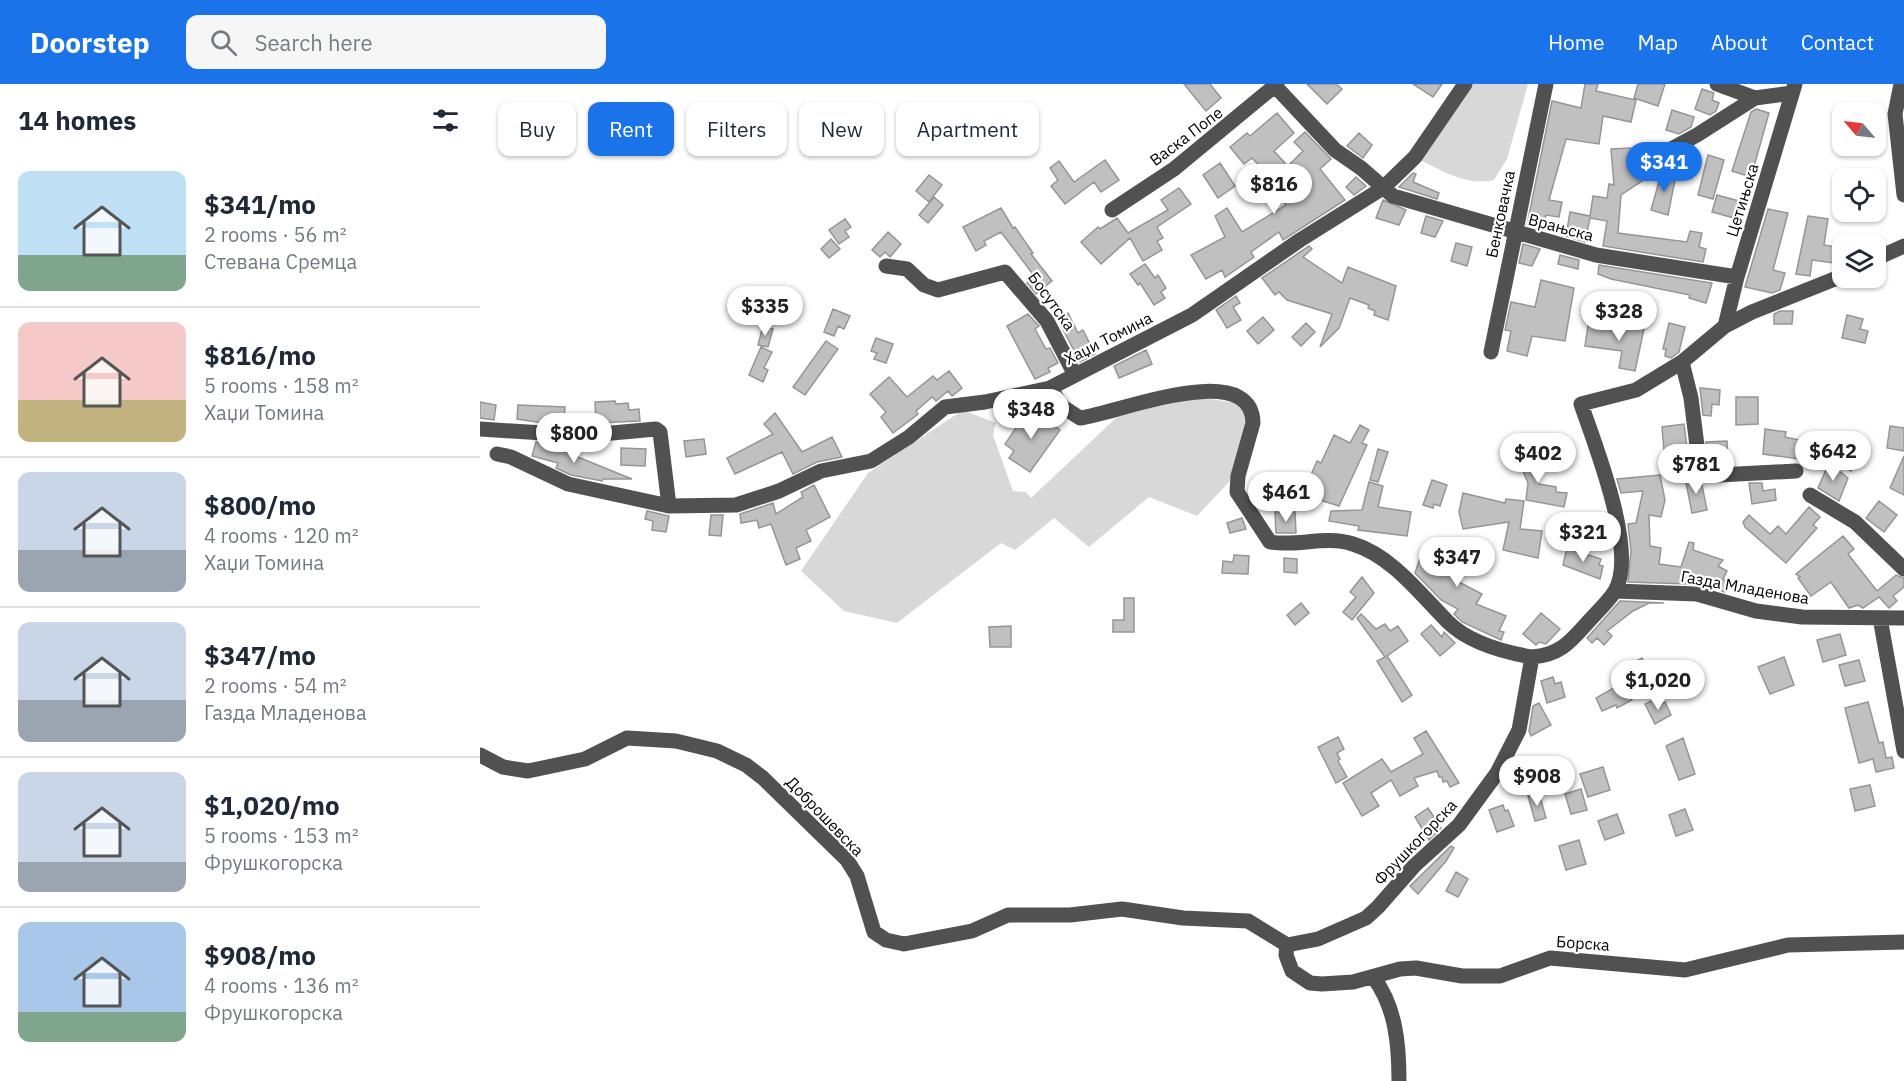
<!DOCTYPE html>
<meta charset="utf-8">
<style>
body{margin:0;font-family:"IBM Plex Sans",sans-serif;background:#f6f6f7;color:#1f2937;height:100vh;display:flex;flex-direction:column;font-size:22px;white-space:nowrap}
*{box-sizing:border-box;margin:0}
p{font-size:20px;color:#747a83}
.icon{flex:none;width:33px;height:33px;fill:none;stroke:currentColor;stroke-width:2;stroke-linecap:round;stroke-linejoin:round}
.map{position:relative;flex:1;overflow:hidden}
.details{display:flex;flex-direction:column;background:#fff;width:480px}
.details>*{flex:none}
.hud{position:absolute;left:18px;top:18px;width:570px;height:54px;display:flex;gap:12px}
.needle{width:39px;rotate:298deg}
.fabs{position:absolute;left:1352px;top:18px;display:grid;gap:12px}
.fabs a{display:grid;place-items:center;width:54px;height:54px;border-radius:12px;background:#fff;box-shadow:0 2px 4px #0004;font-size:30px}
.price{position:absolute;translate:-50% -51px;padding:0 14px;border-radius:21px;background:#fff;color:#222;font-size:20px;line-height:39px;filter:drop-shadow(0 2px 3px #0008)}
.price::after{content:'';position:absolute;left:50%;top:36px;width:18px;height:14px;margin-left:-9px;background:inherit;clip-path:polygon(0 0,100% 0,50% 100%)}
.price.current{background:#1a73e8;color:#fff}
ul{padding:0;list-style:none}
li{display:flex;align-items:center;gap:18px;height:150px;padding:0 18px}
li+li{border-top:2px solid #e0e1e3}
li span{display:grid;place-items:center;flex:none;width:168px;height:120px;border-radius:12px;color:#555}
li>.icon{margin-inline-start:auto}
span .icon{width:72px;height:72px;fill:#fffc;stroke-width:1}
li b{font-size:26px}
h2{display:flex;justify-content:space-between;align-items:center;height:72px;padding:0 18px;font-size:26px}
.pill{padding:0 21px;border-radius:12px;background:#fff;box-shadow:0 2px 4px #0004;font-size:21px;line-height:54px}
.pill.current{background:#1a73e8;color:#fff}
header{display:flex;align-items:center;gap:36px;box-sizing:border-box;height:84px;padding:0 30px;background:#1a73e8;color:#fff}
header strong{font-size:28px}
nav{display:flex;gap:33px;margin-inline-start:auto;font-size:21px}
.search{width:420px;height:54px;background:#f6f6f7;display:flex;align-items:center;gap:15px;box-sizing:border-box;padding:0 21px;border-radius:12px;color:#747a83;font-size:22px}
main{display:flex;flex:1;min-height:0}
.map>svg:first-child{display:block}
.green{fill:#d8d8d8}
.building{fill:#c0c0c0;stroke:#959595;stroke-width:1.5}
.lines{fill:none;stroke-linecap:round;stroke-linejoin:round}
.minor{stroke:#515151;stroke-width:15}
.labels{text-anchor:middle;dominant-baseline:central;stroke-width:4.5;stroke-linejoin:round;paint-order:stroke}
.street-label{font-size:16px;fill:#000;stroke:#fff}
</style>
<header>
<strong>Doorstep</strong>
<div class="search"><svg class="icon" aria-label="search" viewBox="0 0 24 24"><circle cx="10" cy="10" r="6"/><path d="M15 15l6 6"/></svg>Search here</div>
<nav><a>Home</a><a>Map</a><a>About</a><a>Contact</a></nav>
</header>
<main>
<section class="details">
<h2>14 homes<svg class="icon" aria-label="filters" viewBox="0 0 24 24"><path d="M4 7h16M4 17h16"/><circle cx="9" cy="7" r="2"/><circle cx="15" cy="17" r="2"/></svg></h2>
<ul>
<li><span style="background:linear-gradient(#bfe0f5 70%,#7fa58c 0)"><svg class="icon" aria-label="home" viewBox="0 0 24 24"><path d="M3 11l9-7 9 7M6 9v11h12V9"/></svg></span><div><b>$341/mo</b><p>2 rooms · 56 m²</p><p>Стевана Сремца</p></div></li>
<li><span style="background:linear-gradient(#f6c9c9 65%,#c2b280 0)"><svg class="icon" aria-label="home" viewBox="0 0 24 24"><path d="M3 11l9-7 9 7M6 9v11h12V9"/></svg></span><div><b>$816/mo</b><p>5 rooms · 158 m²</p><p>Хаџи Томина</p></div></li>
<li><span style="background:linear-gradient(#c9d6e8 65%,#9aa5b1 0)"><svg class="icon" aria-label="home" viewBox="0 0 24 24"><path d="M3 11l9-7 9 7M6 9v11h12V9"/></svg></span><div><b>$800/mo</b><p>4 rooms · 120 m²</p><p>Хаџи Томина</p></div></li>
<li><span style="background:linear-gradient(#c9d6e8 65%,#9aa5b1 0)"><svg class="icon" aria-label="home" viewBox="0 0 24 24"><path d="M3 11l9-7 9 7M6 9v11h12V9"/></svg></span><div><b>$347/mo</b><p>2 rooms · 54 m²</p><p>Газда Младенова</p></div></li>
<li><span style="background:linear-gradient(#c9d6e8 75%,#9aa5b1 0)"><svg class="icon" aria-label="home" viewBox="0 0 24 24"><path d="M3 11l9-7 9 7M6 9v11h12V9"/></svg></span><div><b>$1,020/mo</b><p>5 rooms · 153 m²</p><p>Фрушкогорска</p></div></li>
<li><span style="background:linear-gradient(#a9c7e8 75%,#7fa58c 0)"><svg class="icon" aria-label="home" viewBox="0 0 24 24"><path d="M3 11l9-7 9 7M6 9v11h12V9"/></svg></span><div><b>$908/mo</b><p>4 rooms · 136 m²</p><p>Фрушкогорска</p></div></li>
</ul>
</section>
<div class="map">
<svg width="1424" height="997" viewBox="0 0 1424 997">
<rect width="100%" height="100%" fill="#fff"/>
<path class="green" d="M993,0H1048L1027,75L1014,96C986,102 965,88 940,76L975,21Z
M707,312L758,319L767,335L750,397L717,432L669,413L609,463L574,434L535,466L521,459L417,539L364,527L321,487L388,389L483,326L516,339L513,351L533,407L546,408L551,414L638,332Z"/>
<path class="building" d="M704,0H730L741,14L726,27Z
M827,0H856L862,5L847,20Z
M933,0H962L953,13Z
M1105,0H1118L1116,7L1156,16L1151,38L1123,32L1119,60L1086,55L1069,116L1082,118L1079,133L1066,131L1063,145L1047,141L1072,17L1101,24Z
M1158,0H1185L1178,22L1154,14Z
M1222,5L1234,9L1232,16L1239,19L1236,27L1230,31L1215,25Z
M1276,25L1289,29L1271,93L1252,87L1271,28Z
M1192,26L1214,33L1211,43L1199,50L1186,46Z
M797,29L814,49L794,67L805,79L790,93L772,74L764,80L750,63L767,49L770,52Z
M825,48L851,75L840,85L865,116L803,156L799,148L771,168L774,173L745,193L742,186L726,195L711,171L745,153L735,132L747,124L762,148L806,121L802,115L827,98L809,81L823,67L814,58Z
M879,49L892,61L883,74L867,62Z
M1151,64L1153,91L1159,87L1165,95L1141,111L1138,149L1207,158L1210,147L1222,149L1219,163L1226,165L1223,178L1123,162L1127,137L1110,134L1105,158L1086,152L1090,128L1110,132L1113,112L1127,114L1129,100L1134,101L1131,65Z
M1228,71L1244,76L1233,115L1218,111Z
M625,76L639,96L621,108L614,98L585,120L571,102L578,96L570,84L579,77L594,98Z
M740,79L755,102L738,114L723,91Z
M1182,87L1196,91L1188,131L1171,126Z
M933,89L936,90L933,98L959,109L957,115L919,103Z
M449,91L462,101L449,118L436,107Z
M876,93L886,102L874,111L866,103Z
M699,104L711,120L677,143L683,154L677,157L682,166L663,177L650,154L621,180L601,158L618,143L620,145L637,134L648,149L688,126L681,116Z
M1237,111L1259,117L1254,134L1232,128Z
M454,113L463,121L448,139L439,131Z
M903,116L926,126L919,141L896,134Z
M521,124L533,144L535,143L553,169L551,170L572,197L556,210L547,199L555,193L521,148L504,157L506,161L496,167L483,143Z
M1288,125L1308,129L1293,186L1305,189L1300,206L1292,209L1265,203Z
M946,132L963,137L955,153L941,149Z
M1328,132L1348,135L1344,161L1356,163L1354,179L1332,176L1330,192L1316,190Z
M365,135L371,143L365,147L369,153L359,160L349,146Z
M408,148L421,160L410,173L405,168L400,173L392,166Z
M351,155L360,165L349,174L341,165Z
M976,159L992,163L987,182L971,177Z
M1043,160L1060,165L1052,182L1039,179Z
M829,162L832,165L823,173L862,199L868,183L916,202L908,236L894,231L895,227L888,224L889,221L870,214L859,244L840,263L852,230L807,216L799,208L795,211L782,194Z
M1080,171L1099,176L1098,185L1078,180Z
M665,180L675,194L678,191L686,204L681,208L685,214L674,221L660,199L658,201L650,190Z
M1119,181L1232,199L1226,219L1209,214L1210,211L1131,195L1118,190Z
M1061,196L1094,204L1085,257L1052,252L1047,272L1027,267L1031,247L1025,246L1031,218L1055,223Z
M280,211L290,213L288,241L275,239Z
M756,212L760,219L753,223L761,236L747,244L736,226Z
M353,225L370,232L364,245L358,242L354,252L344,248Z
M1300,227H1313L1312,240H1294V230Z
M588,229L598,249L603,246L615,270L600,278L577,234Z
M548,230L559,242L555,245L566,265L570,264L578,279L568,284L570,288L555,295L527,242Z
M1367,231L1383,235L1380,245L1388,247L1385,259L1362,254Z
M783,233L794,246L778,260L767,247Z
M1147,237L1165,240L1155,287L1139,284L1142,267L1105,262L1108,242L1145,248Z
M826,239L835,248L821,262L812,253Z
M1189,239L1205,243L1199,268L1191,274L1185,272L1186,265H1183Z
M283,242L293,245L288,263L278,261Z
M396,254L413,260L406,279L394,275L397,269L391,267Z
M346,257L358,265L325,311L313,303Z
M281,263L292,268L284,284L288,286L283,298L269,291Z
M666,266L672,280L639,294L634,282Z
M469,287L482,304L472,312L468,307L456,317L452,313L436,327L438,330L413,349L401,333L406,328L390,310L409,293L427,313L453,292L457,296Z
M1220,304L1240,306L1239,321L1232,320L1231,332L1223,331Z
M1256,313H1278V340L1256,341Z
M135,317L136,320L148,319L149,326L159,325L160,337L116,339L115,318Z
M0,318L16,321L14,336L0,334Z
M38,321L85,323L84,336L65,335L63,339L37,335Z
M549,325L580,346L550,388L529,374L534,367L525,360Z
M295,329L322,368L352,353L362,373L337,378L313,390L302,368L255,390L247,374L293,350L284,340Z
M1204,340L1207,364L1184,366L1182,343Z
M880,341L889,346L882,359L887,361L859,422L815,408L821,390L830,393L837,377L841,379L854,351L870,359Z
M1410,342L1424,344V367L1407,364Z
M1285,345L1306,348L1305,353L1329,358L1328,363L1336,364L1333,377L1283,370Z
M224,355L226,370L206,373L204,357Z
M1247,357L1248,381L1229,378L1226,358Z
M56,358L73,363L152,395H123L122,397L91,391L76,384L78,379L52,372Z
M1042,360L1059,400L1076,403V408L1087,409L1084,423L1046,416L1048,399L1033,364Z
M141,364L166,365L165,382L141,381Z
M898,365L908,368L898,398L890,396Z
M1354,368L1376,378L1371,387L1350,377Z
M1424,372V411L1410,404Z
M1349,379L1368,394L1359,417L1338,404Z
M1180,391L1185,416L1181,433L1169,431L1170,462L1181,464L1179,480L1201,483L1209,458L1214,459L1213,466L1243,476L1238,482L1247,487L1243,495L1249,498L1244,508L1210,490L1209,500L1148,498L1151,467L1148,440L1156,439L1163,407L1141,409L1137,395Z
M1213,393L1221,396L1227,426L1212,429L1205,394Z
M952,396L967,401L960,422L954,420L953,424L943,421Z
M889,398L903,402L898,423L931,428L927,452L878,446L879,442L849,437L851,427L882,426Z
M1269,399H1282L1283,407L1295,405L1296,416L1272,420Z
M334,401L350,433L326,446L331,457L316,464L320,475L306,481L291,440L279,444L277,436L261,439L260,430L293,419L296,430L323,413L321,408Z
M983,409L1025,419L1026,415L1044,417L1040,445L1062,447L1058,474L1023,466L1029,438L983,445L979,428Z
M1399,417L1417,431L1404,448L1386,434Z
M1329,423L1340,433L1333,441L1337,444L1306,479L1265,443L1263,438L1269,431L1290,450L1298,442L1306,450Z
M167,427L189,432L186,448L172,446L173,437L165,435Z
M795,428H815L816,449H796Z
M231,431H243L241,452L229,451Z
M762,434L766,445L750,449L747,439Z
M1363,452L1374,465L1368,470L1397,507L1416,491L1424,494V503L1413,512L1417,517L1409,524L1399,513L1383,524L1378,521L1369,524L1351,498L1331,512L1318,494L1320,493L1316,490Z
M964,456L987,463L977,497L1002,510L996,520L1026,532L1019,547L1024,548L1021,556L982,538L974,530L978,525L961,516L935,489L944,462L963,469Z
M1087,464L1121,475L1119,481L1123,482L1120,495L1083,481Z
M754,471L769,472L768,490L742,489L743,477L753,478Z
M804,474L817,475V489L804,488Z
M882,493L894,509L872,536L863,528L876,513L870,508Z
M644,514H654V548H633V536H644Z
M1140,517L1184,519H1169L1153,527L1127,547L1132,552L1124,561L1117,554L1112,559L1107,554Z
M821,519L829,529L815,541L807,531Z
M1061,529L1080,545L1066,560L1059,558L1056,561L1043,550Z
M881,530L896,545L905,540L910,547L918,542L928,557L907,572L932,611L922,618L897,577L905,573L877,534Z
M951,541L962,553L964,548L975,559L960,572L941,550Z
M531,542V563H510L509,543Z
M1360,550L1366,571L1343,578L1337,556Z
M1304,573L1314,601L1290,610L1278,583Z
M1162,574L1169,588L1148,598L1141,585Z
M1379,576L1385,597L1365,602L1359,581Z
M1073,593L1075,600L1081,598L1085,613L1067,619L1061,597Z
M1144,598L1152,616L1137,624L1136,621L1122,627L1116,614Z
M1176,615L1179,621L1185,618L1191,631L1175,640L1165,620Z
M1388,618L1399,659L1403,658L1406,674L1412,673L1414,684L1396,688L1393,675L1379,679L1365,624Z
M1059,619L1071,641L1051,652L1049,647L1053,622Z
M946,647L979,699L970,703L967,697L963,698L962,693H959L957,687L934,694L938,702L920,712L911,696L891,709L899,722L882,732L863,699L902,675L911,688L943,670L934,654Z
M858,653L864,665L857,669L860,675L858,677L867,693L856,699L838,663Z
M1203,654L1215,690L1199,696L1186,662Z
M1065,676L1067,681L1070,680L1076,698L1057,704L1050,681Z
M1123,683L1130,706L1108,713L1100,690Z
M1390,701L1395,722L1375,727L1370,705Z
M1101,705L1107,726L1091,730L1085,710Z
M1059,709L1066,734L1055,737L1048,712Z
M1023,721L1025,727L1028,726L1034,742L1017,748L1009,726Z
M948,724L961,744L949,756L935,733Z
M1205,725L1213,746L1196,752L1189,731Z
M1137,730L1144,749L1125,756L1118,737Z
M1099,756L1106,780L1086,786L1079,762Z
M971,762L974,764L966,777L938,810L930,802Z
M976,788L988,795L978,813L966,807Z"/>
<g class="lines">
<path class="minor" d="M1237,0L1275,14L1312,9
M1421,0L1415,30L1424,111
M795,2L855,66L881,84L913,112L1116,171L1257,193
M1167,78L1217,51L1275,14
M632,126L694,85L797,0
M1395,175L1424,162
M406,182L427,185L444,201L458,206L525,188L567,237L595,291
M1245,242L1257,193L1315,0
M1011,268L1066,0
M1202,278L1211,314L1220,386L1239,391L1316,387
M570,304L583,323L600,334C635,330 772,273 773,339L758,392L757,408L790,458C817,463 845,451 873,460C912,472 940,510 968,538C989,559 1023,568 1052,573
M0,345L63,349H132L176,345L180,348L189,422
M17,370L31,373L88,400L189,422L256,421L299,407L341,387L391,377L429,353L465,323L505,318L570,304L712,231L820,156L903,104L935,73L985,0
M1330,411L1375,438L1424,485
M1135,507L1217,510L1276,527L1322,533L1424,534
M1400,534L1424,667
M0,671L23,683L48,687L105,675L147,654L196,657L237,667L266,681L283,694L367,776L377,792L394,848L406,856L424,860L492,847L528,831H590L642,825L703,834L768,837L807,861
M807,861L838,855L886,834L898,823L934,782L979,741L1017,689L1039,646L1052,573C1080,571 1090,558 1108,538C1117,528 1128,518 1135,507C1158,468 1115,361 1101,320L1156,306L1202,278L1245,242L1272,228L1362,192
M807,861L806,871L812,887L830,899L842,900L873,898L920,885L936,884L982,892H1020L1070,874L1205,886L1308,861L1424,858
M894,894C916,924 919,961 919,997"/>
</g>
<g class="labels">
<g class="street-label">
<text transform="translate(706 52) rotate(-37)">Васка Попе</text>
<text transform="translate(1262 116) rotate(-73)">Цетињска</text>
<text transform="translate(1020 130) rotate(-78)">Бенковачка</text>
<text transform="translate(1081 143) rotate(15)">Врањска</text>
<text transform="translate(572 217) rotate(54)">Босутска</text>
<text transform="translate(628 254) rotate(-27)">Хаџи Томина</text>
<text transform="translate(1265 503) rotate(10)">Газда Младенова</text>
<text transform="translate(345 732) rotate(46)">Доброшевска</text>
<text transform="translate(935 758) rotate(-46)">Фрушкогорска</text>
<text transform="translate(1103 859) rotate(4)">Борска</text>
</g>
</g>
</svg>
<div class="fabs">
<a><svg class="needle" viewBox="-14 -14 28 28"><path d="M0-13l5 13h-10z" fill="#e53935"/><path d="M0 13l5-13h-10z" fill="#747a83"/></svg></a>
<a><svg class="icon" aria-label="locate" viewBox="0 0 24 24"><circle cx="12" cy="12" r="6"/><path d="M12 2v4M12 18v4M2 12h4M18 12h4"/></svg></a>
<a><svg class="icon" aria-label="layers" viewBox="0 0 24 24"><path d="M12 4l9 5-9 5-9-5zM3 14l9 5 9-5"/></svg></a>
</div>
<b class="price current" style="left:1184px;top:109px">$341</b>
<b class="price" style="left:794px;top:131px">$816</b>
<b class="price" style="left:285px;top:253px">$335</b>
<b class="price" style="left:1139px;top:258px">$328</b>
<b class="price" style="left:551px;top:356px">$348</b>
<b class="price" style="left:94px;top:380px">$800</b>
<b class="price" style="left:1353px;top:398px">$642</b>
<b class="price" style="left:1058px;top:400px">$402</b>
<b class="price" style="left:1216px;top:411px">$781</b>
<b class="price" style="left:806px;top:439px">$461</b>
<b class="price" style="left:1103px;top:479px">$321</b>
<b class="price" style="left:977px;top:504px">$347</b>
<b class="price" style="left:1178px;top:627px">$1,020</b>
<b class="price" style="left:1057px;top:723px">$908</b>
<div class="hud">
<a class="pill">Buy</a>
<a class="pill current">Rent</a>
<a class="pill">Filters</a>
<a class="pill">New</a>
<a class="pill">Apartment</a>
</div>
</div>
</main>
